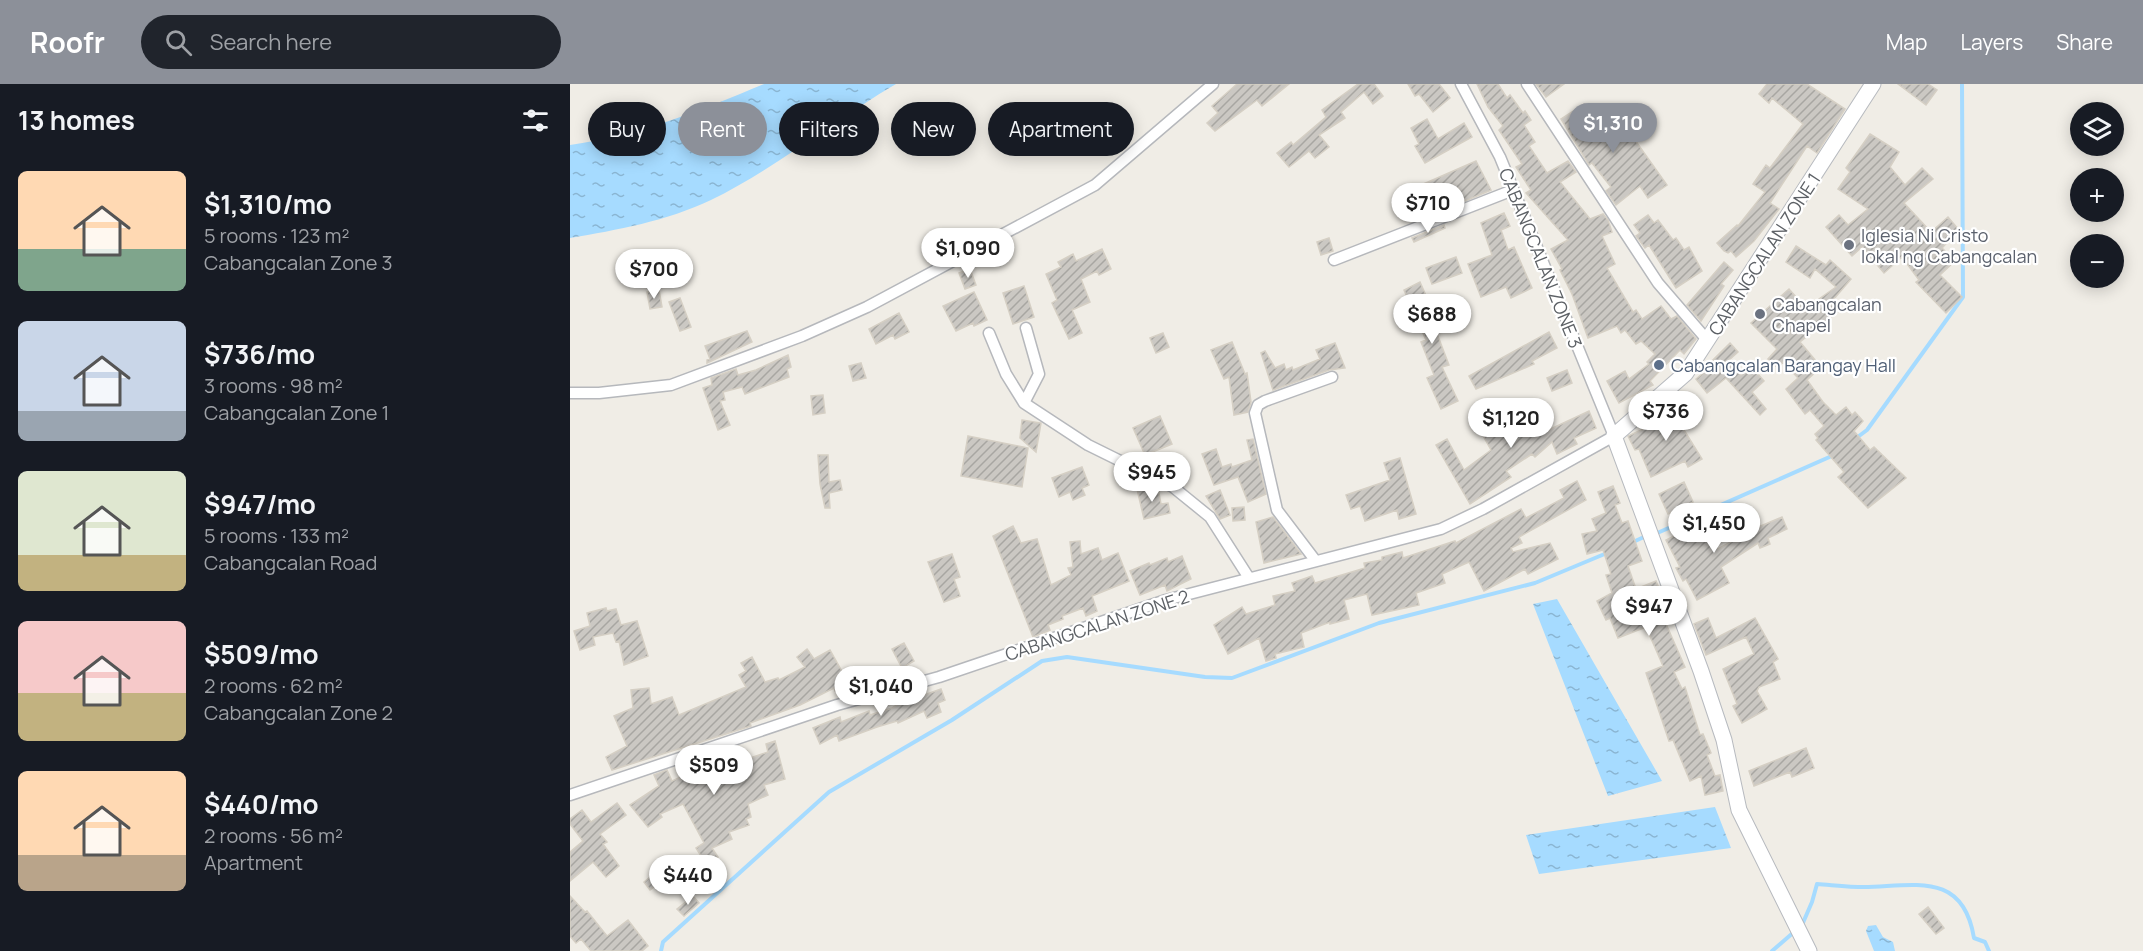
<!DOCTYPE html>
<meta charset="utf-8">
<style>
body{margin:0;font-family:Manrope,sans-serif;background:#20242c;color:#f1f3f6;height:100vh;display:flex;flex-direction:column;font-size:22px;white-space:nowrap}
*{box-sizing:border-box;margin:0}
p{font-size:20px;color:#9ea1a6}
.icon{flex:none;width:33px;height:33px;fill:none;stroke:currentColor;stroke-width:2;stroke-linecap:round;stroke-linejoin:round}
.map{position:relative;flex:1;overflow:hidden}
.drawer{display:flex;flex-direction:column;background:#171b24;width:570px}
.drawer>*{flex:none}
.banner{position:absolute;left:18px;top:18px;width:570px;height:54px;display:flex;gap:12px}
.controls{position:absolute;left:1500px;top:18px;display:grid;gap:12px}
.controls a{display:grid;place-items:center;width:54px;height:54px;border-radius:50%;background:#171b24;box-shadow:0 3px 15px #0003;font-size:30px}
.price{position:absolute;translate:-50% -51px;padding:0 14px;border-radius:21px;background:#fff;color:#222;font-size:20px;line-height:39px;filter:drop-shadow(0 2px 3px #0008)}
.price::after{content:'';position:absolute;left:50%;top:36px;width:18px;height:14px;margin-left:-9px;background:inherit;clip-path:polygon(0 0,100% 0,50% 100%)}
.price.selected{background:#8c9099;color:#fff}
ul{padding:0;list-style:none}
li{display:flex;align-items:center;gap:18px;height:150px;padding:0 18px}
li span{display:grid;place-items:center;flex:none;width:168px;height:120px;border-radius:9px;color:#555}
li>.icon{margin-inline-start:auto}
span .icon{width:72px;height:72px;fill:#fffc;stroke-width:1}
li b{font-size:26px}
h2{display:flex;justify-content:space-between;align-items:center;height:72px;padding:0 18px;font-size:26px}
.chip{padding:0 21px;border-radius:27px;background:#171b24;box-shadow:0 3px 15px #0003;font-size:21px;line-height:54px}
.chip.selected{background:#8c9099;color:#fff}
header{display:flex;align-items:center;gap:36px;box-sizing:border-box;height:84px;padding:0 30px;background:#8c9099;color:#fff}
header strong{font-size:28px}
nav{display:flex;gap:33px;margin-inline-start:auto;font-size:21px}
.search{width:420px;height:54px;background:#20242c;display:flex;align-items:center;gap:15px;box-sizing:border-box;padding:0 21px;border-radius:33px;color:#9ea1a6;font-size:22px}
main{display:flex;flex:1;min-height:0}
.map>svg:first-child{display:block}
.water{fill:url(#water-ripples)}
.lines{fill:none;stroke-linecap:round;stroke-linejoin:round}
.stream{stroke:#a6dbff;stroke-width:4}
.building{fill:url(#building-hatch);stroke:#d5cfc4;stroke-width:1.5}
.street-casing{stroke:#b6b8bc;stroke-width:13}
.secondary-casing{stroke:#b7babf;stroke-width:17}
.street{stroke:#fff;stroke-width:10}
.secondary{stroke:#fff;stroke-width:15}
.worship-dot{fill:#6b7280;stroke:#fff;stroke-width:2}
.service-dot{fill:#5c6f8a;stroke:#fff;stroke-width:2}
.labels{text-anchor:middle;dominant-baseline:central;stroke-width:4.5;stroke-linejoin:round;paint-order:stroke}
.worship-label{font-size:18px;fill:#5b616d;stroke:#fff;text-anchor:start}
.street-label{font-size:18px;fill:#5d6166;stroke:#fff}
.service-label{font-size:18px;fill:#4e5e75;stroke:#fff;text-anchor:start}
</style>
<header>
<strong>Roofr</strong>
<div class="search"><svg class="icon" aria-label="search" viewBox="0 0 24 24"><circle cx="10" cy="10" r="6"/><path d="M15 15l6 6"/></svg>Search here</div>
<nav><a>Map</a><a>Layers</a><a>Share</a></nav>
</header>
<main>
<section class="drawer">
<h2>13 homes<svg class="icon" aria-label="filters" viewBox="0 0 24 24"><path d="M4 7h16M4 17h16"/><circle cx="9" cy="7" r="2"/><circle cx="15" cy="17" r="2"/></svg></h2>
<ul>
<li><span style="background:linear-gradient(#ffd9b3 65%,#7fa58c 0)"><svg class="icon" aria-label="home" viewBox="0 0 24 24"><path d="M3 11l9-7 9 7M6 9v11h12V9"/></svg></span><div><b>$1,310/mo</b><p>5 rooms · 123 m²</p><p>Cabangcalan Zone 3</p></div></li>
<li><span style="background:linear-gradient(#c9d6e8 75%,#9aa5b1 0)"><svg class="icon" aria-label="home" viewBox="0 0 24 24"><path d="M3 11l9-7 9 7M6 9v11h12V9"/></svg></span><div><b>$736/mo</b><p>3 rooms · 98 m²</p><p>Cabangcalan Zone 1</p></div></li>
<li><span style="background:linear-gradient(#dfe7d0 70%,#c2b280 0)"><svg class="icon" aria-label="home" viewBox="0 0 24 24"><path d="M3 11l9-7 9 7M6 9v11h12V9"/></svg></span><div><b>$947/mo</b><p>5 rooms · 133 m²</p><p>Cabangcalan Road</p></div></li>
<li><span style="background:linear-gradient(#f6c9c9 60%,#c2b280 0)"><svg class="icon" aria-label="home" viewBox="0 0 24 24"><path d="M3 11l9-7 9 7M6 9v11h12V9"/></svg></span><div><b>$509/mo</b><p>2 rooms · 62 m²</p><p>Cabangcalan Zone 2</p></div></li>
<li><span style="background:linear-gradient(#ffd9b3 70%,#b9a48a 0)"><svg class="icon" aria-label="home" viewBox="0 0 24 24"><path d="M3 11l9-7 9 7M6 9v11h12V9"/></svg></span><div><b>$440/mo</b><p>2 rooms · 56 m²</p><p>Apartment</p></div></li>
</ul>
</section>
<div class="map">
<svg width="1573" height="867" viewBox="0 0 1573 867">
<defs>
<pattern id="water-ripples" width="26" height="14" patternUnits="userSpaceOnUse" patternTransform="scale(1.5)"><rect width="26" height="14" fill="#a6dbff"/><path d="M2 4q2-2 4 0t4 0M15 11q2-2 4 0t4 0" fill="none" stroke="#8ab5d2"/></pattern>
<pattern id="building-hatch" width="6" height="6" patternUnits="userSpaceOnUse" patternTransform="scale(1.5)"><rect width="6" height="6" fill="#cbc8c3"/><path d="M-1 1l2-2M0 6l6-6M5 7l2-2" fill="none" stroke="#a8a6a2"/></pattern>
</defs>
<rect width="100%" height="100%" fill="#f0ede6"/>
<path class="water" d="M194,0H326C263,37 206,84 141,116C97,137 47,146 0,154V61C67,52 132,26 194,0Z
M987,515L1092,697L1038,712L963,520Z
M1145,723L1161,764L969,790L956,751Z
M1306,841L1313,853L1323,858L1325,867H1304L1296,847L1298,842Z"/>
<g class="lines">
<path class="stream" d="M1285,355L1297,346L1393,213L1392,0
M1085,450L1264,371
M1063,458L1074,453
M1232,841L1242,818L1247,800C1262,801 1279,803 1294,803C1345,802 1393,787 1404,854L1415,858L1419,867
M91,867L93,858L259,708L382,636L472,577L497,573L635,593L662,594L809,539L965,499L1037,469
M1202,867L1224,848"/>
</g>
<path class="building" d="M667,0H719L692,22L687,16L645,47L637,39L648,29L642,22Z
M788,0H804L813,12L803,20L794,8L771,28L775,34L749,51L759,63L745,74L739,67L719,83L707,69L721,58L723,61L756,33L752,26Z
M838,0H869L880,14L863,28L849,10L845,12Z
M907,0H928L937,14L940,11L953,29L955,27L961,36L954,41L965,58L959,62L977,89L998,77L1006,88L990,98L1020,135L1033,130L1038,136L1042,148L1032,152L1045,180L1037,184L1063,228L1066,226L1072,235L1091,222L1101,235L1107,232L1126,255L1114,270L1110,266L1080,297L1083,301L1049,319L1037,297L1055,287L1059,295L1079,280L1077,278L1085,270L1071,257L1066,260L1055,246L1051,249L1047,242L1018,254L1002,210L990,186L992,185L981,165L998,156L956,109L961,106L946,83L952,80L929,46L933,42L918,23Z
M966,0H994L976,13Z
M1197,0H1237L1275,25L1247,69L1237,62L1200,119L1209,125L1184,157L1166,173L1161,167L1158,169L1154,167L1147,159L1167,141L1168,142L1195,108L1183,100L1196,81L1200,84L1233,40L1202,14L1199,19L1189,10Z
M1328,0H1358L1367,6L1356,21Z
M1014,20L1026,38L1043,25L1097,101L1078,114L1070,102L1046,121L1036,107L1041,103L1022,79L1019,81L991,35Z
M857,35L868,55L894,39L902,53L855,79L845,62L849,60L841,44Z
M1300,50L1329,68L1320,83L1335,101L1352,84L1363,95L1334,119L1361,148L1378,133L1389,146L1372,164L1385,177L1370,191L1392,213L1376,229L1346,198L1349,196L1332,173L1314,189L1292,163L1282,172L1256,143L1269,131L1278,141L1298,125L1268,105L1280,88L1276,84Z
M906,77L921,106L895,117L888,104L856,117L849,102Z
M934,129L940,142L931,146L938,166L944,163L962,204L941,214L936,203L911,213L898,180L922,171L911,139Z
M1078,131L1084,139L1088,136L1103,156L1106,154L1114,166L1119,163L1132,187L1106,204L1079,161L1075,164L1066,152L1070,149L1064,141Z
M874,141L875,144L844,158L842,154Z
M759,154L763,167L751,171L747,158Z
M1226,162L1256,181L1260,176L1281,195L1263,216L1270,226L1230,258L1251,283L1237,296L1253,318L1266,331L1276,323L1282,331L1285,328L1293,337L1284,347L1300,366L1304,363L1336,394L1298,424L1268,393L1274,388L1246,356L1248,354L1245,350L1254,342L1240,326L1235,330L1216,305L1228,294L1213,278L1208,284L1198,275L1207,265L1181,239L1219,205L1236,224L1266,203L1245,185L1240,194L1216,178Z
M532,165L541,185L529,191L527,187L511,195L520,218L502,226L512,249L499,255L482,219L487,216L476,190L491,183L488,178L503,170L506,177Z
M886,173L892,189L862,200L856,184Z
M1154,178L1163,186L1151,200L1154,202L1131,237L1117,221Z
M400,185L406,201L395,205L389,189Z
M850,198L871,245L866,247L879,281L872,283L888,317L871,325L857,294L864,291L851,258L856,256L834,206Z
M454,202L464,233L443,240L433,209Z
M89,206L92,223L80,225L77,208Z
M404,208L417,236L404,242L403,239L386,247L373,222Z
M110,214L121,243L110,247L99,218Z
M329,229L339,248L325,255L323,251L306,260L299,245Z
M177,247L182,258L137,279V276L140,275L135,262Z
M979,248L987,264L962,277L964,280L906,305L899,292Z
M593,249L599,263L586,269L580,254Z
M662,258L675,290L677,289L681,318L678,328L664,331L659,293L654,295L641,266Z
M765,259L775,284L759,286L703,306L691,269L695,267L705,284L714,280L716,286L722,283L723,286L750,275L746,266Z
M1160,259L1168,268L1158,277L1171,291L1181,282L1194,297L1182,308L1196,325L1190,331L1156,294L1137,309L1126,295L1146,278L1143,276Z
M218,271L221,283L217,285L219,293L175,310L172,303L153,308L155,316L150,317L160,341L148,346L133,304L142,301L141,294L166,285L168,291L186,286Z
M291,279L296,294L283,297L279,282Z
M997,286L1002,299L982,307L977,294Z
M253,311L255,329L243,331L241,312Z
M1114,318L1122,329L1109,338L1132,375L1118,383L1115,377L1081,393L1069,365L1065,366L1058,352L1084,340L1082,337Z
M958,321L972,349L1019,327L1026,344L1004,354L1007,360L987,370L982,358L965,373L962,370L936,387L941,393L900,420L866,361L877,355L894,386L921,366L907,341L916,335L919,341Z
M590,332L602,360L575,371L563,344Z
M452,336L471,339L466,368L450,354Z
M398,352L458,364L452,403L391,392Z
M683,355L696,410L678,418L668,393L644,401L632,370L646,365L652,383L661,380L662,383L682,376L677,356Z
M248,371H258L259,398L270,396L272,406L259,409L260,424H255L250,400Z
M830,374L846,430L829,435L827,426L795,437L790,422L781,425L776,411L820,396L814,379Z
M512,383L519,401L512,404L515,411L503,416L500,408L489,413L482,394Z
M1007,397L1016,416L949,453L952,459L941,464L943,468L980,459L988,475L958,490L955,485L914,507L899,478L872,490L875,499L846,509L849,521L802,531L797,510L774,516L779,535L760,540V538L731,549L734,563L705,570L706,574L696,577L689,554L658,570L644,541L672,523L676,530L705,521L703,512L725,507L722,499L742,492L745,499L795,484L794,479L812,476V473L832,468L833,474L885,457L886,459L951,425L956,434L994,414L990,406Z
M1114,398L1123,418L1098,430L1089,410Z
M583,402L588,404L591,420L598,419L600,429L574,435L567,405Z
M1043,402L1050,419L1045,421L1052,439L1058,437L1072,477L1058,482L1066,505L1086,497L1093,514L1090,515L1096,532L1093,533L1115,583L1104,588L1112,605L1115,603L1130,651L1133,650L1141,669L1137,671L1145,692L1150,691L1153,707L1135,711L1131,692L1120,697L1103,656L1099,657L1076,589L1093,582L1076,543L1048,554L1040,534L1036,536L1027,517L1042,509L1036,491L1041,490L1033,466L1017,470L1012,450L1027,447L1022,435L1036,429L1028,408Z
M650,406L660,431L650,435L636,412Z
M674,423L675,436L663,437L662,424Z
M703,433L731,470L694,479L686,438Z
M1212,433L1217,445L1198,454L1200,460L1190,464L1188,459L1151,483L1159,499L1127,516L1116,495L1113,497L1106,484L1110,483L1096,456L1120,444L1119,441L1132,434L1148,465L1186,444Z
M443,442L451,459L467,455L481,501L501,491L498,484L503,483L500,458L510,457L511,470L528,464L532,476L548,469L559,497L522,512L527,527L516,532L513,524L492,532L493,535L478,541L480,546L463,553L423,452Z
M382,470L390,493L384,495L390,512L374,518L358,478Z
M612,472L621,495L597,507L595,501L570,511L560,487L579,479L580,481L597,474L598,478Z
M36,524L37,527L46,525L51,541L67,537L78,572L54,581L49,557L46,558L43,549L23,553L25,561L10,566L4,547L20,542L17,529Z
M1138,534L1146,554L1185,534L1208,575L1203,578L1210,595L1189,603L1187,607L1197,625L1172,639L1163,622L1167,620L1153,585L1184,570L1176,553L1136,571L1124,540Z
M334,559L344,577L332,584L322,565Z
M237,565L244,575L260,566L279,600L265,607L264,604L230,621L180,639L181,642L42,686L36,673L57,662L44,632L63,624L61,606L79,604L81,620L102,613L109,631L176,603L169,591L176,587L171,579L182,573L195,598L208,594L209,596L235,583L227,573Z
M371,605L375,616L368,619L371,628L357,634L354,627L328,639L327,637L307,643L269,657L267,651L250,660L243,644L270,633L271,638L299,627L300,631L322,624L330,619L327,612L337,610L340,616Z
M205,657L215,695L194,701L198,711L178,720L181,733L176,735L179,741L159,748L162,755L142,764L148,773L136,780L126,764L134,759L113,720L90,730L92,733L78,743L60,721L89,702L84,691L97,686L102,697L151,675L152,678L177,667L180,674L198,668L196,660Z
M1236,664L1244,684L1222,693L1220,688L1184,702L1179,687Z
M47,719L56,731L30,750L37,758L33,760L49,782L36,793L23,778L0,797V768L13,757L0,740V735L12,726L21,738Z
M94,781L101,790L80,806L74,798Z
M0,812L15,828L17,827L37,852L58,836L78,862L72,867H21L11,855L6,859L0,852Z
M123,812L129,819L114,832L107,825Z
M1358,823L1374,844L1366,850L1349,830Z"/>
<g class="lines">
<defs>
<path id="street" d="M957,0L1088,199L1138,257
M764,176L943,106
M456,244L469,290L454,319L518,361L603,403L640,433L679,494
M419,249L436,290L454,319
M0,309H29L101,301L232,252L297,223L525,101L643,0
M745,476L707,426L685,329L688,321L695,317L762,293
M0,711L267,621L369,593L596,516L871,445L913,425L1044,352L930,73L891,0"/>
<path id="secondary" d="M1239,867L1169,726L1154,656L1131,587L1044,352L1116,289L1303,0"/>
</defs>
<use href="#street" class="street-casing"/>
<use href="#secondary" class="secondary-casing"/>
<use href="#street" class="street"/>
<use href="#secondary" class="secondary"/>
</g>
<g class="worship-dot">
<circle cx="1279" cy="161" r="6"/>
<circle cx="1190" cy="230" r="6"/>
</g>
<circle class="service-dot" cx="1089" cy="281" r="6"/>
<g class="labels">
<g class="worship-label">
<text x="1291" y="151">Iglesia Ni Cristo<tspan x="1291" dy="21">lokal ng Cabangcalan</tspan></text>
<text x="1202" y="220">Cabangcalan<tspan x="1202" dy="21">Chapel</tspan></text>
</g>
<g class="street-label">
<text transform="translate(1194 170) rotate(-57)">CABANGCALAN ZONE 1</text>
<text transform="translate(971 174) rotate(68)">CABANGCALAN ZONE 3</text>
<text transform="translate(527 541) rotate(-18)">CABANGCALAN ZONE 2</text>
</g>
<g class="service-label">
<text x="1101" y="281">Cabangcalan Barangay Hall</text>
</g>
</g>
</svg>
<div class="controls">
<a><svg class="icon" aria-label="layers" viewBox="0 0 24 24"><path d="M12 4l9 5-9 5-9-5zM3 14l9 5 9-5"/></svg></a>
<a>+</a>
<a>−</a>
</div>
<b class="price selected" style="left:1043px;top:70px">$1,310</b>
<b class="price" style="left:858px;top:150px">$710</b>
<b class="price" style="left:398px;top:195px">$1,090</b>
<b class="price" style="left:84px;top:216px">$700</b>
<b class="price" style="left:862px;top:261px">$688</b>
<b class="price" style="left:1096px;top:358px">$736</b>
<b class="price" style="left:941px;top:365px">$1,120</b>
<b class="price" style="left:582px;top:419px">$945</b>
<b class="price" style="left:1144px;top:470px">$1,450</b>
<b class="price" style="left:1079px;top:553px">$947</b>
<b class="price" style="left:311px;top:633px">$1,040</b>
<b class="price" style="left:144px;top:712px">$509</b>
<b class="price" style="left:118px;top:822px">$440</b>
<div class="banner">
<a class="chip">Buy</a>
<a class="chip selected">Rent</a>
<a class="chip">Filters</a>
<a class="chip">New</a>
<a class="chip">Apartment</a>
</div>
</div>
</main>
